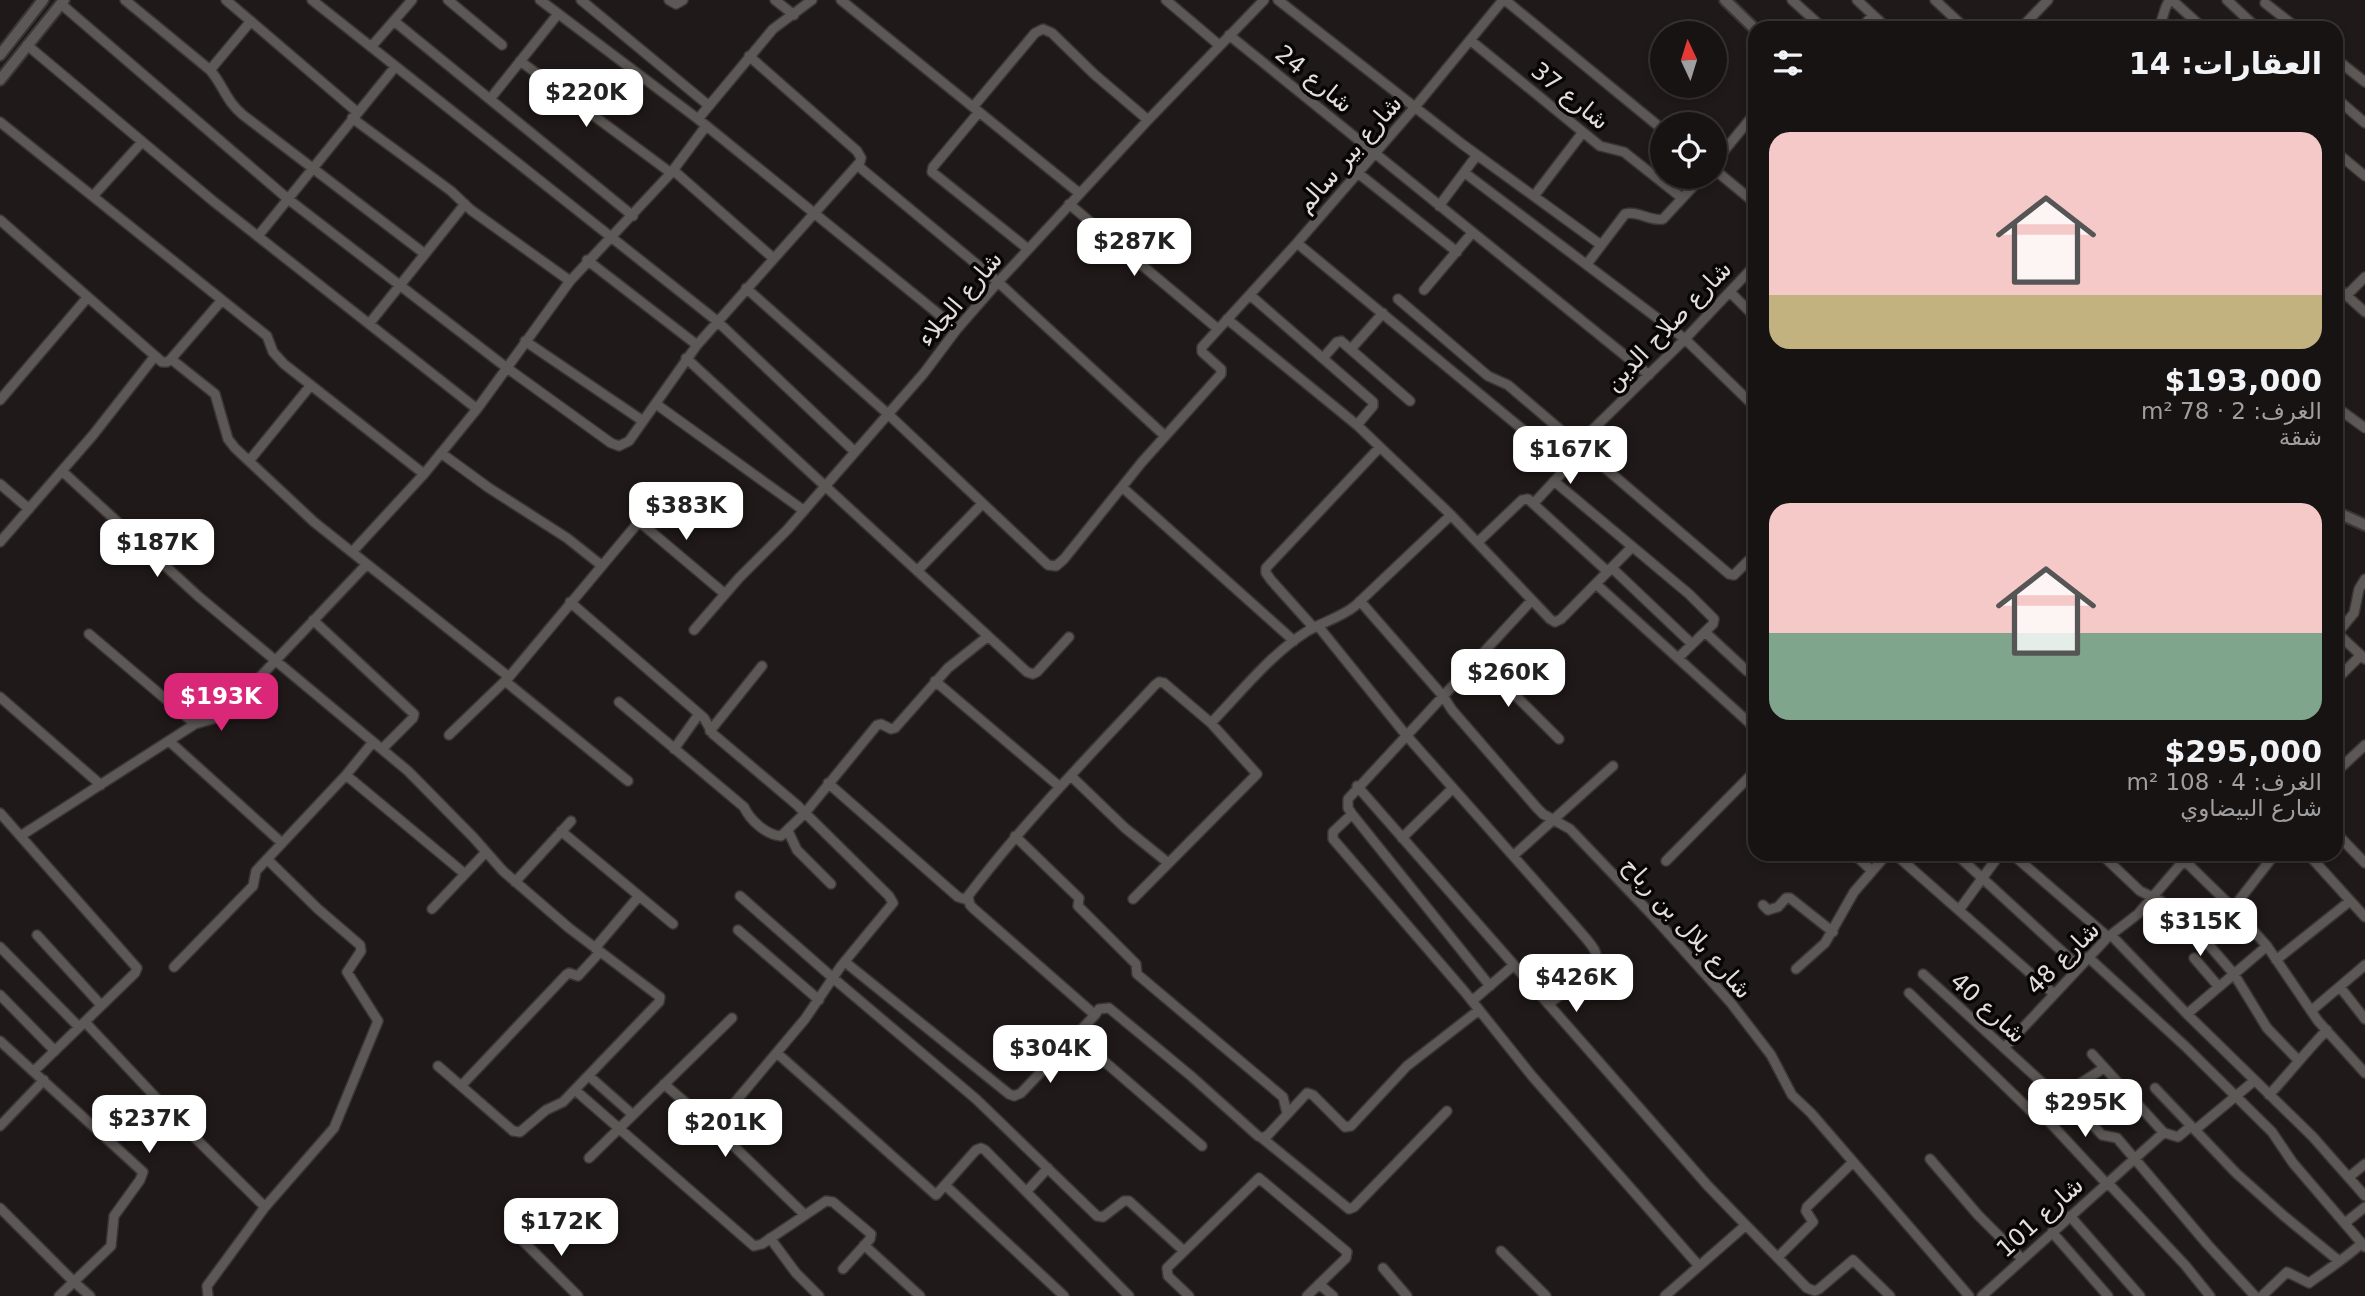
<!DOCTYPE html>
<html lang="ar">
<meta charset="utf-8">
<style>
body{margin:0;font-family:"DejaVu Sans",Vazirmatn,sans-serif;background:#211c1c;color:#f1f3f6;direction:rtl;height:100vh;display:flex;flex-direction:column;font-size:26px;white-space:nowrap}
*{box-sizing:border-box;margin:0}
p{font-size:23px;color:#9f9ea0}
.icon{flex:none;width:38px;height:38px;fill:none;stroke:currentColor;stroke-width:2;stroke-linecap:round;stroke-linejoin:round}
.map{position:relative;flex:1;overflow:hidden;direction:ltr}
.details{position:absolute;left:1748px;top:21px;width:595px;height:840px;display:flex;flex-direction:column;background:#181313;border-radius:21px;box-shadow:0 4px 10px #0003,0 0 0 2px #363233;direction:rtl}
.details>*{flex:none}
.needle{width:46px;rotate:356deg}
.controls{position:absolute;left:1650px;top:21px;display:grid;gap:14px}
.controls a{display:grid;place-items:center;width:77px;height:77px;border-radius:50%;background:#181313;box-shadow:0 4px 10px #0003,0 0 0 2px #363233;font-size:35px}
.price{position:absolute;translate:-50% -60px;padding:0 16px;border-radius:14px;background:#fff;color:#222;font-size:23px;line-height:46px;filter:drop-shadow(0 2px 4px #0008)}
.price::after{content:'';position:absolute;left:50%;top:42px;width:21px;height:16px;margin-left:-10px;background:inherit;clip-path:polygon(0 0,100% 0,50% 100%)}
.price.on{background:#db2777;color:#fff}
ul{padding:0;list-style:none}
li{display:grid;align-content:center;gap:14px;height:371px;padding:0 21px}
li span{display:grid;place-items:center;height:217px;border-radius:21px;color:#555}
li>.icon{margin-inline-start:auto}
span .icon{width:126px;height:126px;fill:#fffc;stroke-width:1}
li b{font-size:30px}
h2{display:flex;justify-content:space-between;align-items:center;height:84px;padding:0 21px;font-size:30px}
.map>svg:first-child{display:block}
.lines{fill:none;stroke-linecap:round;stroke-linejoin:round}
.minor-casing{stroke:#3b3434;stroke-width:12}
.tertiary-casing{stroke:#3b3434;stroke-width:14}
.minor{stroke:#5c5856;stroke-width:9}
.tertiary{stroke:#5c5856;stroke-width:10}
.labels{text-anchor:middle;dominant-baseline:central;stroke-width:7;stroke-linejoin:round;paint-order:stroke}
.street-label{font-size:24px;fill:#e3dddd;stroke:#080505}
</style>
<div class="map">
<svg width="2365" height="1296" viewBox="0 0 2365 1296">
<rect width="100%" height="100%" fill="#201919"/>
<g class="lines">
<defs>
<path id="minor" d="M125,0L210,70C224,86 225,100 243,115L425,254
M226,0L357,112
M312,0L717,321L854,451
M448,0L502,45
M540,0L698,119L957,329
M581,0L708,105
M669,0L676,4L683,0
M775,0L794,15
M841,0L1079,193
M1166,0L1219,45
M1278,0L1462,144L1601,245
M1505,0L1662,129
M1792,0L1823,28
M1857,0L1887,28
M1935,0L1965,28
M2172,0L2203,28
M2227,0L2257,28
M2265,3L2297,28
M61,4L288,199L507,368L611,443L619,446L629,441L697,345L860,162L861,158L857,151L749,56
M394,21L633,216
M1861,28L1873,15
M2021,28L2048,0
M2157,28C2165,20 2162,9 2170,0
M1229,35L1649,375
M1470,40L1600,146L1624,152L1682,198
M27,45L213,201L477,409
M371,47L412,0
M2336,59L2365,82
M520,61L671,173
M210,70L251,21
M2336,98L2365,123
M490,99L558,14
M973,107L1035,33L1043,29L1052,33L1094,74L1148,120
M979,112L933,167L932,172L1028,249
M352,118L451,191L471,210L570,281
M698,119L773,29L812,0
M0,122L267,336L273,352L284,364L424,474
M2336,152L2365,176
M1715,162L1755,113
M857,165L998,282L1165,436
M673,170L773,258
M1715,170L1755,203
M1358,173L1457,252
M1465,173L1685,339L1755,407
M93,196L142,142
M1534,196L1583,132
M1069,204L1218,329
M1439,206L1477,155
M0,220L162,362H167L171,359L222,300
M258,236L395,67
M1297,243L1568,467
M587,260L697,345
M1587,264L1625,214C1638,210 1650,222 1663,219L1702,177
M2336,286L2365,312
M746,288L888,414L1048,565L1056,566L1064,559L1142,462L1221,374V369L1202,352V347L1297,243L1415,107L1503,0
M1424,290L1472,233
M1730,292L1755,317
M1250,295L1373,402V406L1357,425
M2346,296L2365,277
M1398,299L1488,376L1508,385L1729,574L1734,575L1748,561L1755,571
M1227,319L1357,425L1451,515
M369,324L465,204
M525,341L643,421
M1351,349L1383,313
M686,358L1027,672L1033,674L1037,672L1069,637
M1323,358L1337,342L1341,341L1410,401
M171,359L215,394L228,439L235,448L314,522L509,677L637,524H642L725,594
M0,400L87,298
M656,404L803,510
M2336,407L2365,428
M1578,444L1685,339L1755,265
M441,453L489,488L567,538L601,565
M249,461L311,385
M62,471L198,596L408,771L473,837L503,871L569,928L660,997L659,1002L563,1102L546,1110L520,1132L513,1131L438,1066
M1554,481L1689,594L1714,619L1713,624L1678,658
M0,484L29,509
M1122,487L1294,641
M1534,503L1584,449
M0,542L93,435L155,356
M1478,542L1522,500L1528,499L1608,572
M353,551L424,474L477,409L570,281L671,173L706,126
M1612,568L1692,644
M917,571L982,504
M1596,584L1755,728
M1360,601L1443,696L1452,710L1537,808L1543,814L1570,829L1652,915L1731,1003L1771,1055L1792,1095L1811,1113L1969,1296
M570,602L704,718L713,734L797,805L889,896L893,903L841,966L805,1019L714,1127
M313,620L414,714L413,718L382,749
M1318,626L1406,735L1577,928C1583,935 1591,943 1595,951C1603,969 1560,995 1548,1004
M1314,628L1271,580L1266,573V568L1380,447
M694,630L739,578L787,530L924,373L957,329L998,282L1148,120L1264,0
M1705,632L1747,671H1751L1755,668
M2336,632L2365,659
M89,634L195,724
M2336,635L2354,613L2359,589L2365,579
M1478,658L1559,739
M509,677L505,681L628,781
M2336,680L2361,655
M935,681L1060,787
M0,697L101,785
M619,702L744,807C750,820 766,835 781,836L805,813L877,725L881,724L891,729L895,728L948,668L987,637
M1211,723C1241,692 1270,655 1306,632C1322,622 1340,618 1355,606L1451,515L1550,619L1555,622L1561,619L1632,547
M710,731L762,666
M449,735L505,681
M169,741L282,843
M674,749L699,714
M2336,772L2365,745
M346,775L465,874
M1071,776L1125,828L1167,862
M828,783L958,897L968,900
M1357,786L1708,1186L1807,1288L1815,1291L1819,1289L1853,1260L1890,1296
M0,813L137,968L135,973L34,1071
M1352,814L1333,832V839L1464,991L1532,1076L1699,1266
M561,831L673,924
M788,831L797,850L831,884
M2336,833L2365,863
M22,835L195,724L223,716L367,564
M1015,836L1079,898L1078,906L1136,964L1137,974L1283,1097L1287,1113
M1402,838L1453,788
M1854,854L1872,871
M1895,854L2054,994
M1956,854L2079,967
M2012,854L2108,937
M2101,854L2140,891L2161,901L2196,930L2234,974L2267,1028L2299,1061
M2308,854L2365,917
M1513,856L1613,766
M1666,861L1755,771
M515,882L571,821
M740,896L833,978L976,1099L1097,1216L1103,1217L1124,1201H1129L1184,1251
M1763,905L1768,910L1778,907L1786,898H1790L1833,932
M2233,908L2275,854
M432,909L485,853
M1959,910L2000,854
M738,930L819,1000
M37,935L101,1005
M2111,935L2187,1014L2313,1137L2365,1196
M0,947L79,1027
M595,948L639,896
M2088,957L2186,1047L2272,1132L2293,1163L2365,1247
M2194,958L2219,987
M2276,960L2350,901
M845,962L1009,1094L1014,1096L1021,1093L1095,1015L974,909L970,905L968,896C1025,821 1091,754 1155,685L1159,682L1164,683L1211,723L1257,774L1133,899
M174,967L253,886L256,871L346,775L373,742
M1796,969L1825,943L1854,892L1887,854
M1923,974L2059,1098
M1490,986L1352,814L1348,808V799L1532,600
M2340,987L2365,1019
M1909,993L2035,1115L2042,1114L2106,1183
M0,995L55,1051
M1472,1001L1514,965
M2311,1011L2365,965
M2187,1014L2267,946
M1095,1015L1099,1009L1109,1008L1191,1076L1258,1136L1262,1138L1268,1135L1307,1093L1313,1095L1345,1127L1351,1126L1407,1066L1479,1010
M85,1022L177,1120L265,1207L207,1286L208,1296
M1075,1036L1202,1146
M0,1041L143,1172L140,1180L114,1216L111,1246L59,1296
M2004,1048L2108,937L2138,914L2180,865L2186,862L2233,908L2267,946L2318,1021L2365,1073
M777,1053L936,1195L976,1150L981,1148L985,1150L1129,1296
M2092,1054L2164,1133
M589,1076L632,1114
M664,1084L714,1127L805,1215
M461,1086L566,975L569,973L578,976L600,952
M2155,1088L2236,1173L2284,1216L2339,1261
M575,1090L754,1246L762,1244L826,1201L833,1202L871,1234L870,1239L843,1269
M2064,1094L2102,1135L2117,1138L2208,1245L2255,1296
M2269,1095C2289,1074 2306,1051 2327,1030
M2042,1114L2064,1094L2104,1068
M0,1126L44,1080
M2195,1130L2254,1081
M1262,1138L1349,1209L1354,1207L1447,1111
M589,1158L732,1018
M1930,1159L1978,1215L2022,1259
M2349,1177L2365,1164
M2107,1182L2185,1265L2210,1296
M945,1185L1064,1296
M1027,1191L1048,1168
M265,1207L334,1128L378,1021L347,972L361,951L360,945L318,909L267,859
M0,1208L73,1281L90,1296
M2070,1216L2140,1296
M2345,1223L2365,1207
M2052,1232L2108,1296
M770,1238L796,1273L819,1296
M523,1241L578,1296
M864,1245L920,1296
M1501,1251L1546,1296
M1778,1257L1813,1222L1806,1211L1807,1207L1852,1163
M1383,1268L1407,1296
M1319,1284L1333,1296
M1189,1296L1168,1276L1167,1268L1259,1178L1347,1252L1346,1258L1307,1296
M1665,1296L1746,1225
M1982,1296L2161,1135L2165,1133L2178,1137L2191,1126
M2262,1296L2287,1272L2309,1283C2327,1270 2346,1258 2362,1243"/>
<path id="tertiary" d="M1725,0L1755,29
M0,55L43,0
M0,80L64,0
M2336,512L2365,525"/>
</defs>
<use href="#minor" class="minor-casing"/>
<use href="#tertiary" class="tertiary-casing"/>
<use href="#minor" class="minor"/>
<use href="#tertiary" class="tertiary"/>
</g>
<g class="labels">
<g class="street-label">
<text transform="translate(1314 79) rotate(39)">شارع 24</text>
<text transform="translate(1570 96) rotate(39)">شارع 37</text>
<text transform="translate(1349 154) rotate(-49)">شارع بير سالم</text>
<text transform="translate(960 299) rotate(-50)">شارع الجلاء</text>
<text transform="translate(1668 326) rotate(-46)">شارع صلاح الدين</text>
<text transform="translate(1687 928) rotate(48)">شارع بلال بن رباح</text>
<text transform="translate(2063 958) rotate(-45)">شارع 48</text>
<text transform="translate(1988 1008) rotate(42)">شارع 40</text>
<text transform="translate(2040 1217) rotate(-42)">شارع 101</text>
</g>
</g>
</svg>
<div class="controls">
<a><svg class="needle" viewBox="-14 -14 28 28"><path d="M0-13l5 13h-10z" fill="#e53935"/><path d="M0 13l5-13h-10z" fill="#9f9ea0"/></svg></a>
<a><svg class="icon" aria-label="locate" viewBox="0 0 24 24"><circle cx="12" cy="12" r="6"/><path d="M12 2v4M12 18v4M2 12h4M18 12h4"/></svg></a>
</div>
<b class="price" style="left:586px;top:129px">$220K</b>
<b class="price" style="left:1134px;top:278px">$287K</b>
<b class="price" style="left:1570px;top:486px">$167K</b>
<b class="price" style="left:686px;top:542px">$383K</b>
<b class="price" style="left:157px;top:579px">$187K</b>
<b class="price" style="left:1508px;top:709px">$260K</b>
<b class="price on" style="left:221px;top:733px">$193K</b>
<b class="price" style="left:2200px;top:958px">$315K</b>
<b class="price" style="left:1576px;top:1014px">$426K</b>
<b class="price" style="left:1050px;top:1085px">$304K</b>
<b class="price" style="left:2085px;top:1139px">$295K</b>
<b class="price" style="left:149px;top:1155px">$237K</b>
<b class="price" style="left:725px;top:1159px">$201K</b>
<b class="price" style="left:561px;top:1258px">$172K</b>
<section class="details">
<h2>العقارات: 14<svg class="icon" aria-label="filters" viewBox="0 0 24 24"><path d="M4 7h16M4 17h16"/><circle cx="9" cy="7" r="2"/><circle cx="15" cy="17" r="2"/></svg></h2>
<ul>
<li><span style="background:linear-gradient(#f6c9c9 75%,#c2b280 0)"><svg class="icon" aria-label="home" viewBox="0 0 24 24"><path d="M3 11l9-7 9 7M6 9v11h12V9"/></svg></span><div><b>$193,000</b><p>الغرف: 2 · 78 m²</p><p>شقة</p></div></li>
<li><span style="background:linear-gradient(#f6c9c9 60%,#7fa58c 0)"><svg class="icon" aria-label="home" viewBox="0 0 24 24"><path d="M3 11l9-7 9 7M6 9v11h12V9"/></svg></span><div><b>$295,000</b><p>الغرف: 4 · 108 m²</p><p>شارع البيضاوي</p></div></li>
</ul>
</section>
</div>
